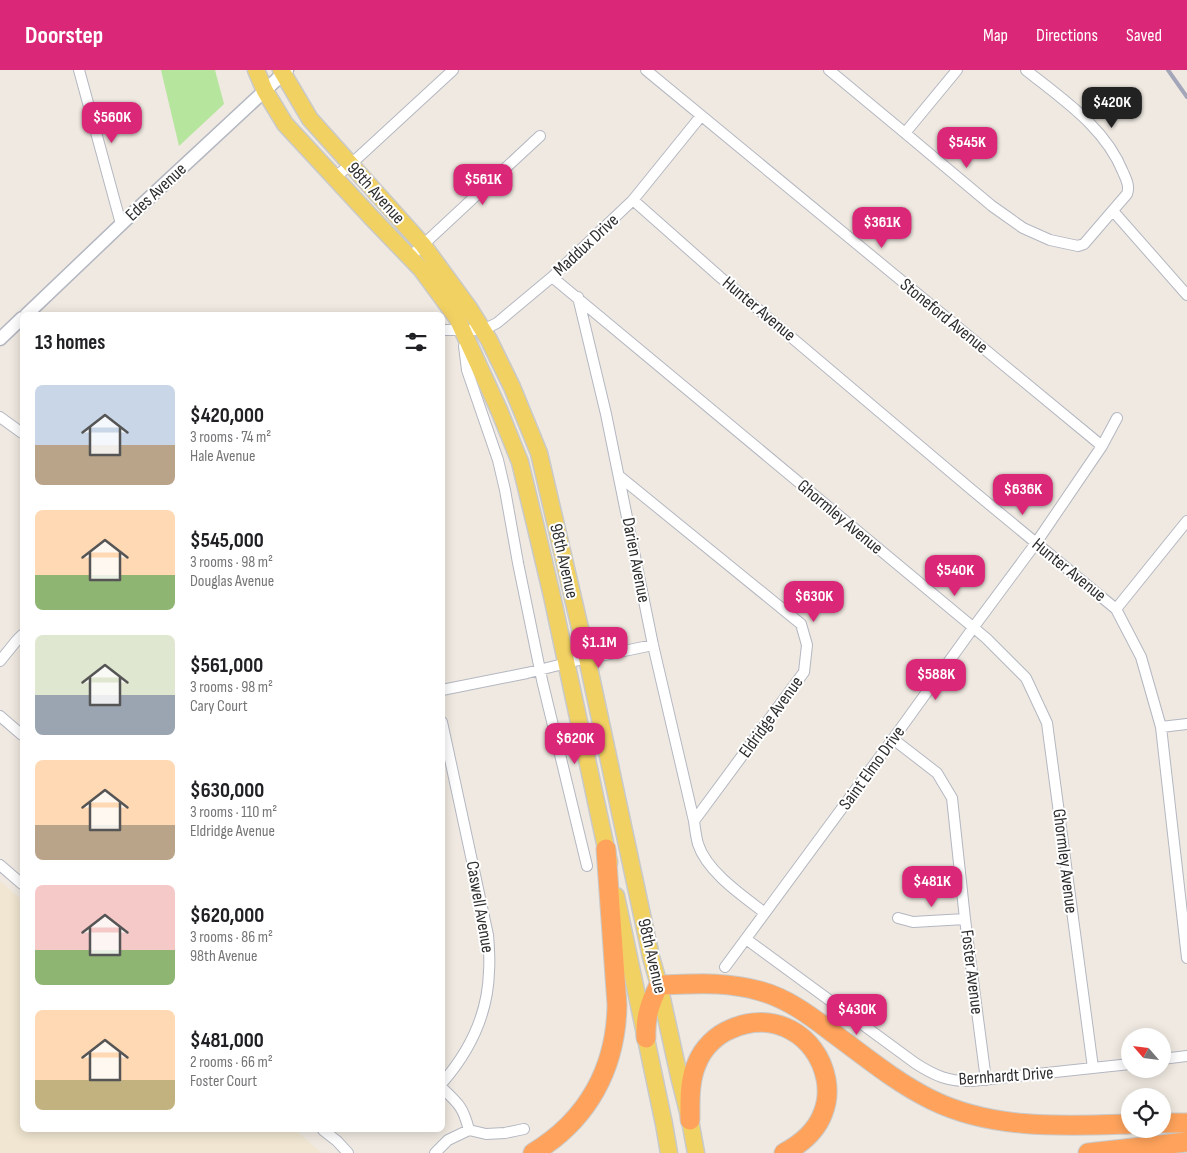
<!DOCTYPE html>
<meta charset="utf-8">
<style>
body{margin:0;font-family:"Sofia Sans Condensed",sans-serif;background:#f2f2f2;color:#202124;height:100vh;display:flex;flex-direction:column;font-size:19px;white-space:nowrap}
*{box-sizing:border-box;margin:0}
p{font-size:16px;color:#757577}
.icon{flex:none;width:28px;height:28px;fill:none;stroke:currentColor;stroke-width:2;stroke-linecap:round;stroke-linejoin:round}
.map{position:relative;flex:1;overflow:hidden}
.sheet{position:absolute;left:20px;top:242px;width:425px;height:820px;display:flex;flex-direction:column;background:#fff;border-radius:8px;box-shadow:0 2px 12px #0003}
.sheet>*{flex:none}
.needle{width:32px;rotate:298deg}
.fabs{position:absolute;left:1121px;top:958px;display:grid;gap:10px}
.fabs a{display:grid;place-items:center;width:50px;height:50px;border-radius:50%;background:#fff;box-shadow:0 2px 12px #0003;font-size:25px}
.price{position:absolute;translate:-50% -42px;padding:0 11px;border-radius:10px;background:#db2777;color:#fff;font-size:16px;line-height:32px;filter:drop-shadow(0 1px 2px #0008)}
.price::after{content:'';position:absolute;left:50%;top:30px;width:15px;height:11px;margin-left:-8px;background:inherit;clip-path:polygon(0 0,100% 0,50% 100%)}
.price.on{background:#222;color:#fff}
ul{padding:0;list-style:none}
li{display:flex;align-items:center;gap:15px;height:125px;padding:0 15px}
li span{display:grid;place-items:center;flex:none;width:140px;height:100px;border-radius:8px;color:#555}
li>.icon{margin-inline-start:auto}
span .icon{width:60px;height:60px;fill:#fffc;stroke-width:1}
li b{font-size:21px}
h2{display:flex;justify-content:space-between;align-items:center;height:60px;padding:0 15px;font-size:21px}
header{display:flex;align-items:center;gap:30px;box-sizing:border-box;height:70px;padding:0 25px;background:#db2777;color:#fff}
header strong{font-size:24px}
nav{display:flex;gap:28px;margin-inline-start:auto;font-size:18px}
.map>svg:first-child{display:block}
.education{fill:#f0e6d1}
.green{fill:#b6e59e}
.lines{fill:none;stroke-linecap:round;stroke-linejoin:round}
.minor-casing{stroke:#b4b7c1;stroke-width:12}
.tertiary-casing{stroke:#b4b7c1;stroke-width:15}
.primary-casing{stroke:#c9c9c9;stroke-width:19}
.motorway-casing{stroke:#c9c9c9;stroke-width:21}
.minor{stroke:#fff;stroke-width:10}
.tertiary{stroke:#fff;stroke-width:12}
.primary{stroke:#f2d163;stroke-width:16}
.motorway{stroke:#ffa35c;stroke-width:19}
.rail{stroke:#a3a6b8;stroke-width:4}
.labels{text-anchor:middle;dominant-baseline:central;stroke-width:4;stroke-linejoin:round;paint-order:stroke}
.street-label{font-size:18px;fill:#2e2e2e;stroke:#fff}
</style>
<header>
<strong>Doorstep</strong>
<nav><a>Map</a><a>Directions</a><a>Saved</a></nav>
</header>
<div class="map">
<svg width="1187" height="1083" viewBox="0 0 1187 1083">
<rect width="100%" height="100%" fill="#efe9e1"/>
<path class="education" d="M0,811L22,830V1060H295L322,1083H0Z"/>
<path class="green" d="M161,0H215L224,34L179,76Z"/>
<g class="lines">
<defs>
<path id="minor" d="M79,0L121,154
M646,0L1102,376
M829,0L905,63L992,136L1023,158L1050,170L1078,176L1084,174L1127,124C1130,116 1126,109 1123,102C1105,57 1062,29 1026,0
M905,63L957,0
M334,108L350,95L453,0
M633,130L720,207L972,420L1116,539L1141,587L1161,657L1187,888
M1113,141L1187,225
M410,187L540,66
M552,207L986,568L1026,608L1047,653L1093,998
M578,227L606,344L653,575L694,751C695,759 696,767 698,774C707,802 743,826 765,843
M442,260H483L497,253L552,207L633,130L701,46
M464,276L467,300L498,390L505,420L518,493L542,610L587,796
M0,347L22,363
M619,406L801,554L807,575L804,602L694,751
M1116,539L1187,451
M0,591L17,570L22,565
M442,620L527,603L587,588L600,586L653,575
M0,646L22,665
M442,652L488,865C489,877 490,889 489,901C488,943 470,981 442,1013
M1161,657L1187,654
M893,669L937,703L952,728L965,849L986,1010
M0,795L22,814
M898,848L913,852L965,849
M746,869L915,993C935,1006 949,1012 972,1011L1130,994
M725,897L893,669L973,558L1036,473L1102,376L1117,348
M1162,989L1187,986
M442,1018C459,1034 463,1037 469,1060
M323,1060L337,1071L348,1083
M435,1083L448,1070L469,1060L486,1064L505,1063L524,1059"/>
<path id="tertiary" d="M26,245L133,143L287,0
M0,269L22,248"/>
<path id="primary" d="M256,0L265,21L285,54L372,148L421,199L457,248L499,340L520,392L535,454L552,526L609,792
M281,0L310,49L423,175L469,238L489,270L512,317L539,383L587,588L651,887L659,915L679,1006L690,1050L696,1083
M616,826L664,1054L669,1083"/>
<path id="motorway" d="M646,968C645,947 650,933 659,915C694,914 725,911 760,921C786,928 808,944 829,960C862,984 895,1012 932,1030C993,1060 1064,1056 1130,1054
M690,1050C690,1031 689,1011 697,993C703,978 716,965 731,959C773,940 817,964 826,1009C828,1020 827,1033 823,1043C816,1062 801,1074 784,1083
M1162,1053H1187
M533,1083C588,1050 616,998 617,935L606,779
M1088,1083L1187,1072"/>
</defs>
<use href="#minor" class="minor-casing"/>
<use href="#tertiary" class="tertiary-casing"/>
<use href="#primary" class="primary-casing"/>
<use href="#motorway" class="motorway-casing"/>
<use href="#minor" class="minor"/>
<use href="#tertiary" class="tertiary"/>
<use href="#primary" class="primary"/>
<use href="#motorway" class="motorway"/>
<path class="rail" d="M1168,0L1187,27"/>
</g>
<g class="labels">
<g class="street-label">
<text transform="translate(156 122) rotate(-43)">Edes Avenue</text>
<text transform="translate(376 123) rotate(48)">98th Avenue</text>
<text transform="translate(586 175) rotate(-43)">Maddux Drive</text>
<text transform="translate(759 239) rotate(40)">Hunter Avenue</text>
<text transform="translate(944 246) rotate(39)">Stoneford Avenue</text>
<text transform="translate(840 447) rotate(40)">Ghormley Avenue</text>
<text transform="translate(636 490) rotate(79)">Darien Avenue</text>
<text transform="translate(564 491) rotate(77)">98th Avenue</text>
<text transform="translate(1069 500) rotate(39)">Hunter Avenue</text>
<text transform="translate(771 647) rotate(-54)">Eldridge Avenue</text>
<text transform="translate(872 698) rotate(-54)">Saint Elmo Drive</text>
<text transform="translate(1065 791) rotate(83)">Ghormley Avenue</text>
<text transform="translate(480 837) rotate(80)">Caswell Avenue</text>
<text transform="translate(652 886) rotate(77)">98th Avenue</text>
<text transform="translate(972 902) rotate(83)">Foster Avenue</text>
<text transform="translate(1006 1006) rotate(-4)">Bernhardt Drive</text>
</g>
</g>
</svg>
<div class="fabs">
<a><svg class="needle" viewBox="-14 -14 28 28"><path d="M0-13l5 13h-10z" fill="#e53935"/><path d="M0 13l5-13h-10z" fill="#757577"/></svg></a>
<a><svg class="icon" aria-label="locate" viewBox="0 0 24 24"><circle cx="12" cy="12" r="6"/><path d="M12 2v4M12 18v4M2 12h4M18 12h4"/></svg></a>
</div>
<b class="price on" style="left:1112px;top:59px">$420K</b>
<b class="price" style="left:112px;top:74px">$560K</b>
<b class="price" style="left:967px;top:99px">$545K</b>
<b class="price" style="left:483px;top:136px">$561K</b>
<b class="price" style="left:882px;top:179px">$361K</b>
<b class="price" style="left:1023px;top:446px">$636K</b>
<b class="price" style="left:955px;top:527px">$540K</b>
<b class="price" style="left:814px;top:553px">$630K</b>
<b class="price" style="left:599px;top:599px">$1.1M</b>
<b class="price" style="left:936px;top:631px">$588K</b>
<b class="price" style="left:575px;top:695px">$620K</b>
<b class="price" style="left:932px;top:838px">$481K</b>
<b class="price" style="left:857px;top:966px">$430K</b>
<section class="sheet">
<h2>13 homes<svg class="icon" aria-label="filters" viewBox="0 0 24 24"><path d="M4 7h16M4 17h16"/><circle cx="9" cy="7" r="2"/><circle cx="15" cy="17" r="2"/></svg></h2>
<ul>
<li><span style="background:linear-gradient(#c9d6e8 60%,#b9a48a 0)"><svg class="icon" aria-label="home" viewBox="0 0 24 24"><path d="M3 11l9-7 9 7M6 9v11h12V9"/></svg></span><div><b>$420,000</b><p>3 rooms · 74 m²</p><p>Hale Avenue</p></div></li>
<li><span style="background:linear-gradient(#ffd9b3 65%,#8fb573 0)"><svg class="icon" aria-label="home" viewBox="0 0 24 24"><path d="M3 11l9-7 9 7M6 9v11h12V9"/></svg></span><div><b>$545,000</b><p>3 rooms · 98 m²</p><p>Douglas Avenue</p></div></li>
<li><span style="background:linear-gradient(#dfe7d0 60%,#9aa5b1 0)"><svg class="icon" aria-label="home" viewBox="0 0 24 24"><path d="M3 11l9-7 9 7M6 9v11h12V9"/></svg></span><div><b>$561,000</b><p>3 rooms · 98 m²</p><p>Cary Court</p></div></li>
<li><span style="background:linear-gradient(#ffd9b3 65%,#b9a48a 0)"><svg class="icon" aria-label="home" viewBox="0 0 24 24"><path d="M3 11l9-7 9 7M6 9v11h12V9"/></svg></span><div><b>$630,000</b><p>3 rooms · 110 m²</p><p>Eldridge Avenue</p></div></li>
<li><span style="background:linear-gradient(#f6c9c9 65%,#8fb573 0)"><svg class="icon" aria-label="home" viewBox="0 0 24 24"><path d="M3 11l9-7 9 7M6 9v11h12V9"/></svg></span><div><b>$620,000</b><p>3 rooms · 86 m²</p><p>98th Avenue</p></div></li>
<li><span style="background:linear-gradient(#ffd9b3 70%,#c2b280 0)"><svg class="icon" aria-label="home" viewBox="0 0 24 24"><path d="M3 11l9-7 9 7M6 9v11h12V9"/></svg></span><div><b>$481,000</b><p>2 rooms · 66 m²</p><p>Foster Court</p></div></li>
</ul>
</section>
</div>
